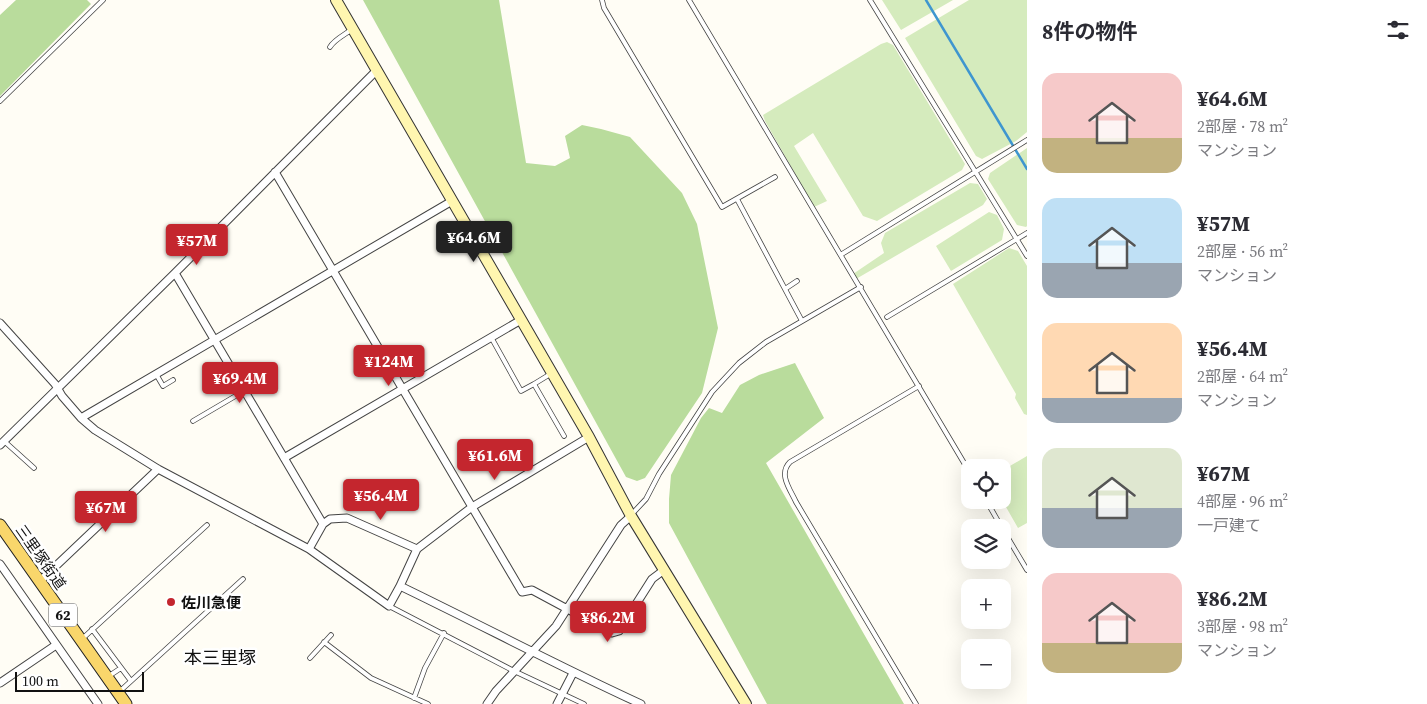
<!DOCTYPE html>
<html lang="ja">
<meta charset="utf-8">
<style>
body{margin:0;font-family:"Source Serif 4","Noto Sans JP",serif;background:#f2f2f3;color:#2b2b33;height:100vh;display:flex;flex-direction:column;font-size:19px;white-space:nowrap}
*{box-sizing:border-box;margin:0}
p{font-size:16px;color:#7c7c81}
.icon{flex:none;width:28px;height:28px;fill:none;stroke:currentColor;stroke-width:2;stroke-linecap:round;stroke-linejoin:round}
.map{position:relative;flex:1;overflow:hidden}
.side{display:flex;flex-direction:column;background:#fff;width:400px}
.side>*{flex:none}
.controls{position:absolute;left:961px;top:459px;display:grid;gap:10px}
.controls a{display:grid;place-items:center;width:50px;height:50px;border-radius:10px;background:#fff;box-shadow:0 5px 20px #0002;font-size:25px}
.scale{position:absolute;left:15px;bottom:12px;width:129px;box-sizing:border-box;padding-left:5px;border:2px solid #111;border-top:0;font-size:14px;line-height:18px;white-space:nowrap;color:#111;-webkit-text-stroke:4px #fff;paint-order:stroke}
.price{position:absolute;translate:-50% -42px;padding:0 11px;border-radius:5px;background:#c4262e;color:#fff;font-size:16px;line-height:32px;filter:drop-shadow(0 1px 2px #0008)}
.price::after{content:'';position:absolute;left:50%;top:30px;width:15px;height:11px;margin-left:-8px;background:inherit;clip-path:polygon(0 0,100% 0,50% 100%)}
.price.selected{background:#222;color:#fff}
ul{padding:0;list-style:none}
li{display:flex;align-items:center;gap:15px;height:125px;padding:0 15px}
li span{display:grid;place-items:center;flex:none;width:140px;height:100px;border-radius:15px;color:#555}
li>.icon{margin-inline-start:auto}
span .icon{width:60px;height:60px;fill:#fffc;stroke-width:1}
li b{font-size:21px}
h2{display:flex;justify-content:space-between;align-items:center;height:60px;padding:0 15px;font-size:21px}
main{display:flex;flex:1;min-height:0}
.map>svg:first-child{display:block}
.green{fill:#d5ebbd}
.forest{fill:#b9dc9c}
.lines{fill:none;stroke-linecap:round;stroke-linejoin:round}
.stream{stroke:#3f96cf;stroke-width:2.5}
.lane-casing{stroke:#444;stroke-width:5.5}
.street-casing{stroke:#444;stroke-width:9}
.secondary-casing{stroke:#333;stroke-width:12}
.primary-casing{stroke:#222;stroke-width:13}
.lane{stroke:#fff;stroke-width:4}
.street{stroke:#fff;stroke-width:7}
.secondary{stroke:#fff6b0;stroke-width:10}
.primary{stroke:#f9d66b;stroke-width:11}
.poi-dot{fill:#c4262e;stroke:#fff;stroke-width:2}
.labels{text-anchor:middle;dominant-baseline:central;stroke-width:5;stroke-linejoin:round;paint-order:stroke}
.shield{fill:#fff;stroke:#585858;stroke-width:1}
.shield-label{font-size:14px;font-weight:bold;fill:#111}
.street-label{font-size:15px;fill:#111;stroke:#fff}
.poi-label{font-size:15px;font-weight:bold;fill:#111;stroke:#fff;text-anchor:start}
.quarter-label{font-size:18px;fill:#111;stroke:#fff}
</style>
<main>
<div class="map">
<svg width="1027" height="704" viewBox="0 0 1027 704">
<rect width="100%" height="100%" fill="#fffdf5"/>
<path class="green" d="M882,0H953L901,30Z
M969,0H1027V132L1016,141L982,159L976,156L905,38Z
M887,42L893,45L965,164L962,170L877,221L863,216L813,133L794,146L827,201L814,207L765,121L763,115L881,44Z
M1027,148V226L1026,227L1017,225L988,179L990,173Z
M970,183L978,184L987,199L983,205L856,279L853,274L884,253L881,243L885,233Z
M989,212L997,215L1004,229L1002,240L951,271L936,246Z
M1009,248L1018,251L1027,266V415L1024,414L1015,398L1016,394L953,284Z
M1027,456V523L1018,528L1002,500L1003,470Z"/>
<path class="forest" d="M16,0H87L91,4L0,96V15Z
M363,0H499L526,163L555,166L570,158L565,136L582,125L601,129L630,137L682,193L697,224L718,328L702,393L645,478L637,481L626,477Z
M795,363L824,418L766,463L904,704H767L669,523V499L671,475L701,418L709,408L722,413L740,385L759,375Z"/>
<g class="lines">
<path class="stream" d="M926,0L1027,169"/>
<defs>
<path id="lane" d="M602,0L604,8L722,207L775,177
M689,0L970,473
M870,0L1027,256
M330,47C334,40 344,35 351,30
M0,101L103,0
M737,199L802,321
M842,254L1027,140
M785,289L797,281
M887,317L1027,233
M491,337L521,391L534,384L564,436
M156,374L163,386L173,380
M534,384L552,373
M193,421L244,391
M4,441L34,468
M986,500L1002,528
M632,514L646,499L659,474L712,392L739,363L766,342L861,287
M1002,528L1027,570
M389,606L514,671L584,704
M92,629L131,681
M82,639L207,525
M324,642L371,678L428,704
M310,658L331,635
M109,676L121,668
M119,692L243,579
M414,698L425,668L444,633
M916,704L796,502C790,489 778,474 790,462L919,386"/>
<path id="street" d="M275,172L522,592L532,590L612,633L619,631L652,579L664,570
M175,273L323,524
M0,323L55,384L62,396L81,418L95,430L158,469L309,549L389,606L400,586C481,625 560,667 641,704
M81,418L452,201
M0,445L175,273L377,70
M284,458L521,320
M309,549L323,524L330,519L347,518L417,549L400,586
M417,549L472,507L589,437
M0,564L98,704
M40,581L158,469
M0,683L56,645
M487,704L496,691L556,626L621,525L631,516
M557,704L573,673"/>
<path id="secondary" d="M336,0L589,437L631,516L746,704"/>
<path id="primary" d="M0,525L126,704"/>
</defs>
<use href="#lane" class="lane-casing"/>
<use href="#street" class="street-casing"/>
<use href="#secondary" class="secondary-casing"/>
<use href="#primary" class="primary-casing"/>
<use href="#lane" class="lane"/>
<use href="#street" class="street"/>
<use href="#secondary" class="secondary"/>
<use href="#primary" class="primary"/>
</g>
<circle class="poi-dot" cx="171" cy="602" r="5"/>
<g class="labels">
<rect class="shield" x="49" y="603.5" width="28" height="23" rx="4"/>
<g class="shield-label">
<text x="63" y="615">62</text>
</g>
<g class="street-label">
<text transform="translate(41 557) rotate(55)">三里塚街道</text>
</g>
<g class="poi-label">
<text x="181" y="602">佐川急便</text>
</g>
<g class="quarter-label">
<text x="220" y="657">本三里塚</text>
</g>
</g>
</svg>
<div class="controls">
<a><svg class="icon" aria-label="locate" viewBox="0 0 24 24"><circle cx="12" cy="12" r="6"/><path d="M12 2v4M12 18v4M2 12h4M18 12h4"/></svg></a>
<a><svg class="icon" aria-label="layers" viewBox="0 0 24 24"><path d="M12 4l9 5-9 5-9-5zM3 14l9 5 9-5"/></svg></a>
<a>+</a>
<a>−</a>
</div>
<div class="scale">100 m</div>
<b class="price selected" style="left:474px;top:263px">¥64.6M</b>
<b class="price" style="left:197px;top:266px">¥57M</b>
<b class="price" style="left:389px;top:387px">¥124M</b>
<b class="price" style="left:240px;top:404px">¥69.4M</b>
<b class="price" style="left:495px;top:481px">¥61.6M</b>
<b class="price" style="left:381px;top:521px">¥56.4M</b>
<b class="price" style="left:106px;top:533px">¥67M</b>
<b class="price" style="left:608px;top:643px">¥86.2M</b>
</div>
<section class="side">
<h2>8件の物件<svg class="icon" aria-label="filters" viewBox="0 0 24 24"><path d="M4 7h16M4 17h16"/><circle cx="9" cy="7" r="2"/><circle cx="15" cy="17" r="2"/></svg></h2>
<ul>
<li><span style="background:linear-gradient(#f6c9c9 65%,#c2b280 0)"><svg class="icon" aria-label="home" viewBox="0 0 24 24"><path d="M3 11l9-7 9 7M6 9v11h12V9"/></svg></span><div><b>¥64.6M</b><p>2部屋 · 78 m²</p><p>マンション</p></div></li>
<li><span style="background:linear-gradient(#bfe0f5 65%,#9aa5b1 0)"><svg class="icon" aria-label="home" viewBox="0 0 24 24"><path d="M3 11l9-7 9 7M6 9v11h12V9"/></svg></span><div><b>¥57M</b><p>2部屋 · 56 m²</p><p>マンション</p></div></li>
<li><span style="background:linear-gradient(#ffd9b3 75%,#9aa5b1 0)"><svg class="icon" aria-label="home" viewBox="0 0 24 24"><path d="M3 11l9-7 9 7M6 9v11h12V9"/></svg></span><div><b>¥56.4M</b><p>2部屋 · 64 m²</p><p>マンション</p></div></li>
<li><span style="background:linear-gradient(#dfe7d0 60%,#9aa5b1 0)"><svg class="icon" aria-label="home" viewBox="0 0 24 24"><path d="M3 11l9-7 9 7M6 9v11h12V9"/></svg></span><div><b>¥67M</b><p>4部屋 · 96 m²</p><p>一戸建て</p></div></li>
<li><span style="background:linear-gradient(#f6c9c9 70%,#c2b280 0)"><svg class="icon" aria-label="home" viewBox="0 0 24 24"><path d="M3 11l9-7 9 7M6 9v11h12V9"/></svg></span><div><b>¥86.2M</b><p>3部屋 · 98 m²</p><p>マンション</p></div></li>
</ul>
</section>
</main>
